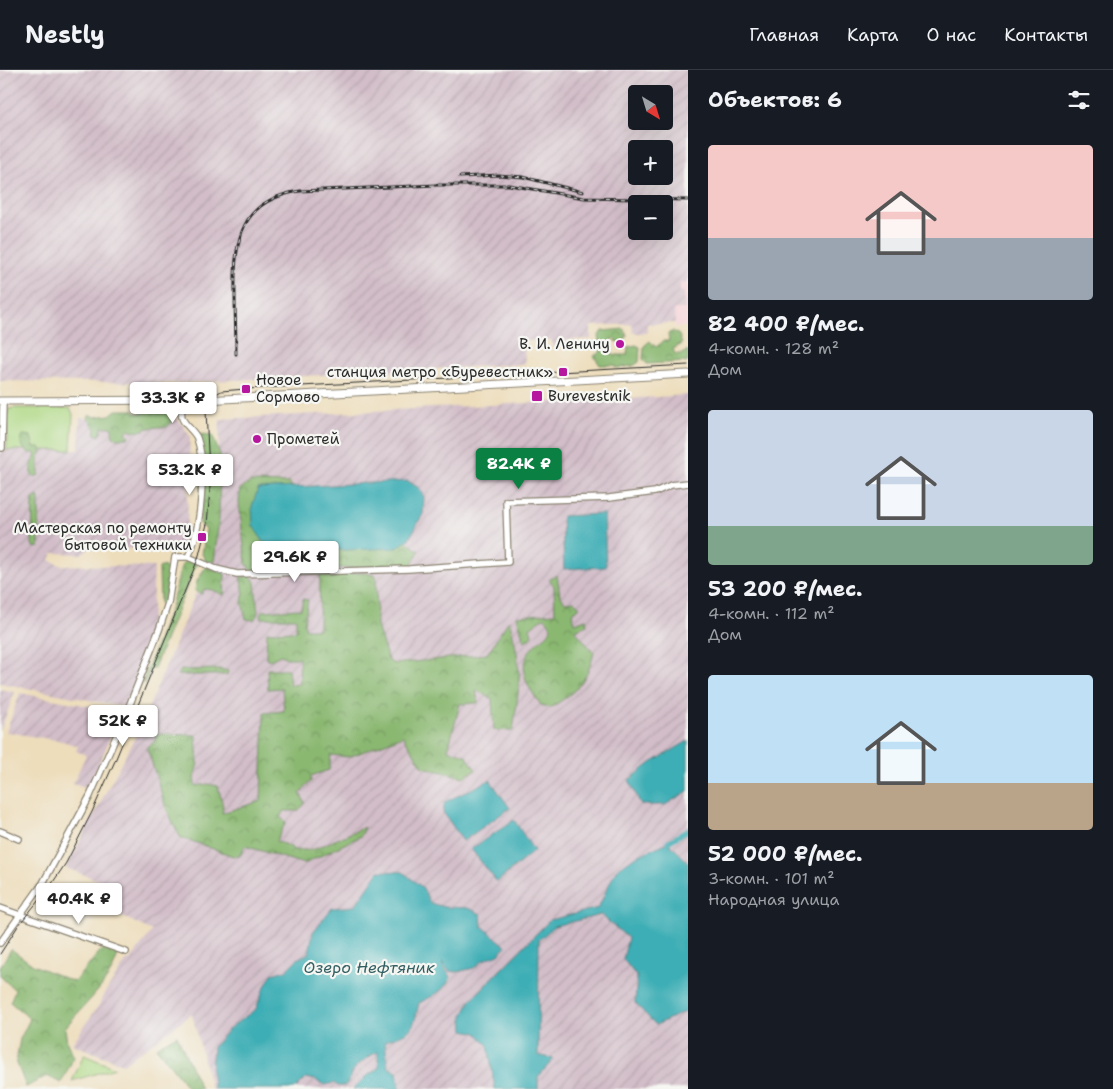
<!DOCTYPE html>
<html lang="ru">
<meta charset="utf-8">
<style>
body{margin:0;font-family:"Shantell Sans",sans-serif;background:#242831;color:#f1f3f6;height:100vh;display:flex;flex-direction:column;font-size:19px;white-space:nowrap}
*{box-sizing:border-box;margin:0}
p{font-size:16px;color:#9ea1a6}
.icon{flex:none;width:28px;height:28px;fill:none;stroke:currentColor;stroke-width:2;stroke-linecap:round;stroke-linejoin:round}
.map{position:relative;flex:1;overflow:hidden}
.sheet{display:flex;flex-direction:column;background:#171b24;width:425px}
.sheet>*{flex:none}
.needle{width:32px;rotate:142deg}
.fabs{position:absolute;left:628px;top:15px;display:grid;gap:10px}
.fabs a{display:grid;place-items:center;width:45px;height:45px;border-radius:5px;background:#171b24;box-shadow:0 5px 20px #0002;font-size:25px}
.price{position:absolute;translate:-50% -42px;padding:0 11px;border-radius:5px;background:#fff;color:#222;font-size:16px;line-height:32px;filter:drop-shadow(0 1px 2px #0008)}
.price::after{content:'';position:absolute;left:50%;top:30px;width:15px;height:11px;margin-left:-8px;background:inherit;clip-path:polygon(0 0,100% 0,50% 100%)}
.price.current{background:#0b8043;color:#fff}
ul{padding:0;list-style:none}
li{display:grid;align-content:center;gap:10px;height:265px;padding:0 20px}
li span{display:grid;place-items:center;height:155px;border-radius:5px;color:#555}
li>.icon{margin-inline-start:auto}
span .icon{width:90px;height:90px;fill:#fffc;stroke-width:1}
li b{font-size:21px}
h2{display:flex;justify-content:space-between;align-items:center;height:60px;padding:0 20px;font-size:21px}
header{display:flex;align-items:center;gap:30px;box-sizing:border-box;height:70px;padding:0 25px;background:#171b24;border-bottom:1px solid #363941}
header strong{font-size:24px}
nav{display:flex;gap:28px;margin-inline-start:auto;font-size:18px}
main{display:flex;flex:1;min-height:0}
.map>svg:first-child{display:block}
.built{fill:#f7cfd5}
.industrial{fill:url(#industrial-furrows);fill-rule:evenodd}
.green{fill:#aed883;stroke:#6c8257}
.forest{fill:url(#forest-crowns);stroke:#5a724e}
.water{fill:#3caeb5;stroke:#346c70}
.lines{fill:none;stroke-linecap:round;stroke-linejoin:round}
.canal{stroke:#3caeb5;stroke-width:5}
.minor-casing{stroke:#8c8473;stroke-width:8}
.major-casing{stroke:#8c8473;stroke-width:9}
.minor{stroke:#fff;stroke-width:5.5}
.major{stroke:#fff;stroke-width:7}
.tram{stroke:#2b2b2b;stroke-width:1}
.rail-casing{stroke:#2b2b2b;stroke-width:3}
.rail{stroke:#f6f6f2;stroke-width:1;stroke-dasharray:4;stroke-linecap:butt}
.poi-dot{fill:#b5179e;stroke:#f6f6f2;stroke-width:2}
.labels{text-anchor:middle;dominant-baseline:central;stroke-width:4.5;stroke-linejoin:round;paint-order:stroke}
.poi-label{font-size:15px;fill:#2b2b2b;stroke:#f6f6f2;text-anchor:end}
.water-label{font-size:16px;font-style:italic;fill:#325f62;stroke:#f6f6f2}
</style>
<header>
<strong>Nestly</strong>
<nav><a>Главная</a><a>Карта</a><a>О нас</a><a>Контакты</a></nav>
</header>
<main>
<div class="map">
<svg width="688" height="1019" viewBox="0 0 688 1019">
<defs>
<pattern id="industrial-furrows" width="10" height="10" patternUnits="userSpaceOnUse" patternTransform="scale(1.25)"><rect width="10" height="10" fill="#d2bdc8"/><path d="M-1 1l2-2M0 10L10 0M9 11l2-2" fill="none" stroke="#b4a3ac"/></pattern>
<pattern id="forest-crowns" width="20" height="18" patternUnits="userSpaceOnUse" patternTransform="scale(1.25)"><rect width="20" height="18" fill="#8ab871"/><path d="M2 6a3 3 0 1 1 6 0M12 15a3 3 0 1 1 6 0" fill="none" stroke="#71965d"/></pattern>
</defs>
<rect width="100%" height="100%" fill="#f6f6f2"/>
<filter id="ink" filterUnits="userSpaceOnUse"><feTurbulence type="fractalNoise" baseFrequency=".02" numOctaves="2"/><feDisplacementMap in="SourceGraphic" scale="10" xChannelSelector="R" yChannelSelector="G"/><feConvolveMatrix kernelMatrix="1 2 1 2 8 2 1 2 1" color-interpolation-filters="sRGB"/></filter>
<filter id="wash" filterUnits="userSpaceOnUse"><feTurbulence type="fractalNoise" baseFrequency=".0096" numOctaves="4" result="noise"/><feDisplacementMap in="SourceGraphic" scale="20" xChannelSelector="R" yChannelSelector="G"/><feGaussianBlur stdDeviation="1.12" result="paint"/><feColorMatrix in="noise" values="0 0 0 0 0 0 0 0 0 0 0 0 0 0 0 0 0 1.4 0 .05"/><feComposite in="paint" operator="in"/></filter>
<g filter="url(#wash)">
<rect width="100%" height="100%" fill="#edddbb"/>
<path class="built" d="M680,212H688V256L675,257L674,239H685L684,222H680Z"/>
<path class="industrial" d="M0,0H688V212H680V222H684L685,239H674L675,253L647,254V263H633L632,254L591,256V269L566,270V276L552,277V270L524,271L525,294L177,313L0,311ZM636,24H664V51H636ZM636,79H664V106H636ZM636,134H664V161H636Z
M688,325V1019H211L192,944L123,994L72,974L101,932L106,921L127,890L130,891L152,861L115,843L116,817L66,798L141,656L216,474L220,349L584,330L624,329Z
M80,348L178,349L190,366L189,402H188L187,480L90,478L81,484L53,483L50,490L60,495L154,497L151,562L139,595L142,597L125,637L0,613V380H79Z
M0,619L15,622L0,661Z
M20,623L121,642L89,718L73,713L86,685L76,681L78,676L62,671L6,662Z"/>
<path class="green" d="M14,338H70L73,344L71,380H7V344L9,339Z
M84,985L115,998L72,1011Z"/>
<path class="forest" d="M624,259L627,265L624,271L617,272L614,269L610,270L612,285H627L628,277L636,275L640,277L639,292L633,296L616,298L614,295H600L594,286L601,282L599,265L603,261Z
M673,261L679,265L682,274L673,279L675,284H682L688,280V292L647,294L643,289L644,276L650,271L656,277L664,271H669L668,264Z
M148,338H154L160,341L168,338L173,346L172,352L167,357C162,357 155,357 149,358C142,360 136,364 129,359L126,362L129,366L128,368H117L113,367L112,357H102L100,366L95,364L96,359L87,347L91,345L94,347L110,345L116,340H133L136,343H144Z
M199,364L212,365L220,384L219,449L214,492L206,491L202,484L206,459L200,455L202,381Z
M23,365L31,366L34,377H40L42,382L39,386V405L34,407L31,403V393L36,386L33,382L30,384C23,378 19,374 23,365Z
M251,412L289,413L293,417L258,419L397,478L406,471L419,481L411,496L316,499L314,498V490L311,485L291,484L275,500L251,501L246,493L239,432L240,419Z
M38,426L39,430V477L34,478L32,474L33,429Z
M185,490H189L196,494L154,598L150,600L144,613H142L171,537L181,497Z
M164,496L169,502L164,535L160,533L159,498Z
M206,496L225,504L224,525L213,520L204,519L202,524L195,521L196,513Z
M366,503L376,506L377,556L388,590L394,594L487,584L509,550C515,571 520,592 519,613C518,629 515,645 513,661L494,660L492,629L476,620L478,633L460,634L448,680L466,685L476,700L463,707L423,697L403,666L349,687L331,685L329,700L311,706V711L300,723L305,733L298,741H284L280,747L286,752L276,771L291,777L293,780H312L365,757L361,766L304,794L245,776L240,786H233L180,767L166,738L147,677L155,672L157,664L196,665L198,693L194,709L196,716L208,714L218,716L223,736L222,743L261,731L264,643L284,641L282,618L268,619L267,599H288L290,615L300,614L299,588H287L281,585L270,590L266,588L267,562L296,561V548H261L262,541L301,539L303,529L308,530L304,554L306,559H319L320,504Z
M557,505L560,525L565,532L574,531L580,537L572,543L575,553L586,549L587,555L575,560L594,583C586,613 576,622 550,638L541,635C534,625 524,612 524,600C524,594 528,582 532,578C539,568 561,563 545,548L541,549L530,558L532,564L531,568L524,571L517,546L555,543L554,516L549,509Z
M251,506L255,512L258,544L254,550L246,549L242,532L244,522L240,507Z
M220,599L228,601L227,605H177L181,600Z
M103,878L118,885C109,915 84,934 65,958L67,973L74,987L61,1013L47,1006L26,1017L16,991L20,969L30,949L10,932L15,920L0,906V897L11,879L33,895L74,912Z
M177,965L199,1015L201,1019H189L156,977Z"/>
<path class="water" d="M408,411L419,418L424,427L423,444L409,469L397,478L347,480L274,478L263,471L253,456L252,436L258,419Z
M604,444L606,497L564,499L562,446Z
M688,671V721L665,735H641L629,710L651,693Z
M490,710L510,738L463,771L443,742L445,732Z
M514,750L534,781L497,812L471,779Z
M668,772L688,792V940L656,955L635,933L637,907L623,889L628,868L601,845L554,856L539,870L538,985L554,989L538,1007V1019H495L488,975L477,963L464,960L463,946L471,930L550,850L598,838L616,800L633,788Z
M379,801L403,802L423,818L430,833L444,837L468,838L481,844L482,856L506,876L499,884L483,890L474,898L457,902L449,901L442,892L445,899L451,907C445,921 431,927 419,933C412,964 413,960 385,971L388,997L397,1002L400,1019H353L367,1006L379,998L378,982C370,985 357,995 352,1002C349,1008 350,1012 344,1016H338L334,1013L325,1015L315,1010L306,1008L295,1019H214L211,1001L213,977L231,957L256,939L263,920L272,904L286,900L297,889L309,883L313,862L332,838L355,836Z"/>
<g class="lines">
<path class="canal" d="M668,772L688,760"/>
</g>
</g>
<g filter="url(#ink)">
<g class="lines">
<defs>
<path id="minor" d="M182,331C182,336 180,345 183,350C186,356 194,361 197,368C207,397 201,460 188,487
M2,378L3,331
M0,761L19,769
M0,838L126,882
M0,873L43,813L90,726L126,644L159,560L168,533L175,487H188L216,499L237,504L409,499L508,492L506,431L609,428L655,422L671,415L688,413"/>
<path id="major" d="M0,331L204,330L688,304"/>
</defs>
<use href="#minor" class="minor-casing"/>
<use href="#major" class="major-casing"/>
<use href="#minor" class="minor"/>
<use href="#major" class="major"/>
<path class="tram" d="M0,884L18,856L51,815L66,793L92,742L115,691L198,489L207,454L210,420L206,341L207,330L221,321L246,319L688,295"/>
<defs>
<path id="rail" d="M460,107L499,105L523,107L583,122
M236,284C236,264 235,244 235,223C234,170 240,130 300,121L436,115H509L584,128L688,130"/>
</defs>
<use href="#rail" class="rail-casing"/>
<use href="#rail" class="rail"/>
</g>
</g>
<g class="poi-dot">
<circle cx="620" cy="274" r="5"/>
<rect x="558" y="297" width="10" height="10" rx="2.5"/>
<rect x="241" y="314" width="10" height="10" rx="2.5"/>
<rect x="531" y="320" width="12" height="12" rx="2.5"/>
<circle cx="257" cy="369" r="5"/>
<rect x="197" y="462" width="10" height="10" rx="2.5"/>
</g>
<g class="labels">
<g class="poi-label">
<text x="610" y="274">В. И. Ленину</text>
<text x="553" y="302">станция метро «Буревестник»</text>
<text x="256" y="310" text-anchor="start">Новое<tspan x="256" dy="17">Сормово</tspan></text>
<text x="548" y="326" text-anchor="start">Burevestnik</text>
<text x="267" y="369" text-anchor="start">Прометей</text>
<text x="192" y="458">Мастерская по ремонту<tspan x="192" dy="17">бытовой техники</tspan></text>
</g>
<g class="water-label">
<text x="369" y="897">Озеро Нефтяник</text>
</g>
</g>
</svg>
<div class="fabs">
<a><svg class="needle" viewBox="-14 -14 28 28"><path d="M0-13l5 13h-10z" fill="#e53935"/><path d="M0 13l5-13h-10z" fill="#9ea1a6"/></svg></a>
<a>+</a>
<a>−</a>
</div>
<b class="price" style="left:173px;top:354px">33.3K ₽</b>
<b class="price current" style="left:519px;top:420px">82.4K ₽</b>
<b class="price" style="left:190px;top:426px">53.2K ₽</b>
<b class="price" style="left:295px;top:513px">29.6K ₽</b>
<b class="price" style="left:123px;top:677px">52K ₽</b>
<b class="price" style="left:79px;top:855px">40.4K ₽</b>
</div>
<section class="sheet">
<h2>Объектов: 6<svg class="icon" aria-label="filters" viewBox="0 0 24 24"><path d="M4 7h16M4 17h16"/><circle cx="9" cy="7" r="2"/><circle cx="15" cy="17" r="2"/></svg></h2>
<ul>
<li><span style="background:linear-gradient(#f6c9c9 60%,#9aa5b1 0)"><svg class="icon" aria-label="home" viewBox="0 0 24 24"><path d="M3 11l9-7 9 7M6 9v11h12V9"/></svg></span><div><b>82 400 ₽/мес.</b><p>4-комн. · 128 m²</p><p>Дом</p></div></li>
<li><span style="background:linear-gradient(#c9d6e8 75%,#7fa58c 0)"><svg class="icon" aria-label="home" viewBox="0 0 24 24"><path d="M3 11l9-7 9 7M6 9v11h12V9"/></svg></span><div><b>53 200 ₽/мес.</b><p>4-комн. · 112 m²</p><p>Дом</p></div></li>
<li><span style="background:linear-gradient(#bfe0f5 70%,#b9a48a 0)"><svg class="icon" aria-label="home" viewBox="0 0 24 24"><path d="M3 11l9-7 9 7M6 9v11h12V9"/></svg></span><div><b>52 000 ₽/мес.</b><p>3-комн. · 101 m²</p><p>Народная улица</p></div></li>
</ul>
</section>
</main>
